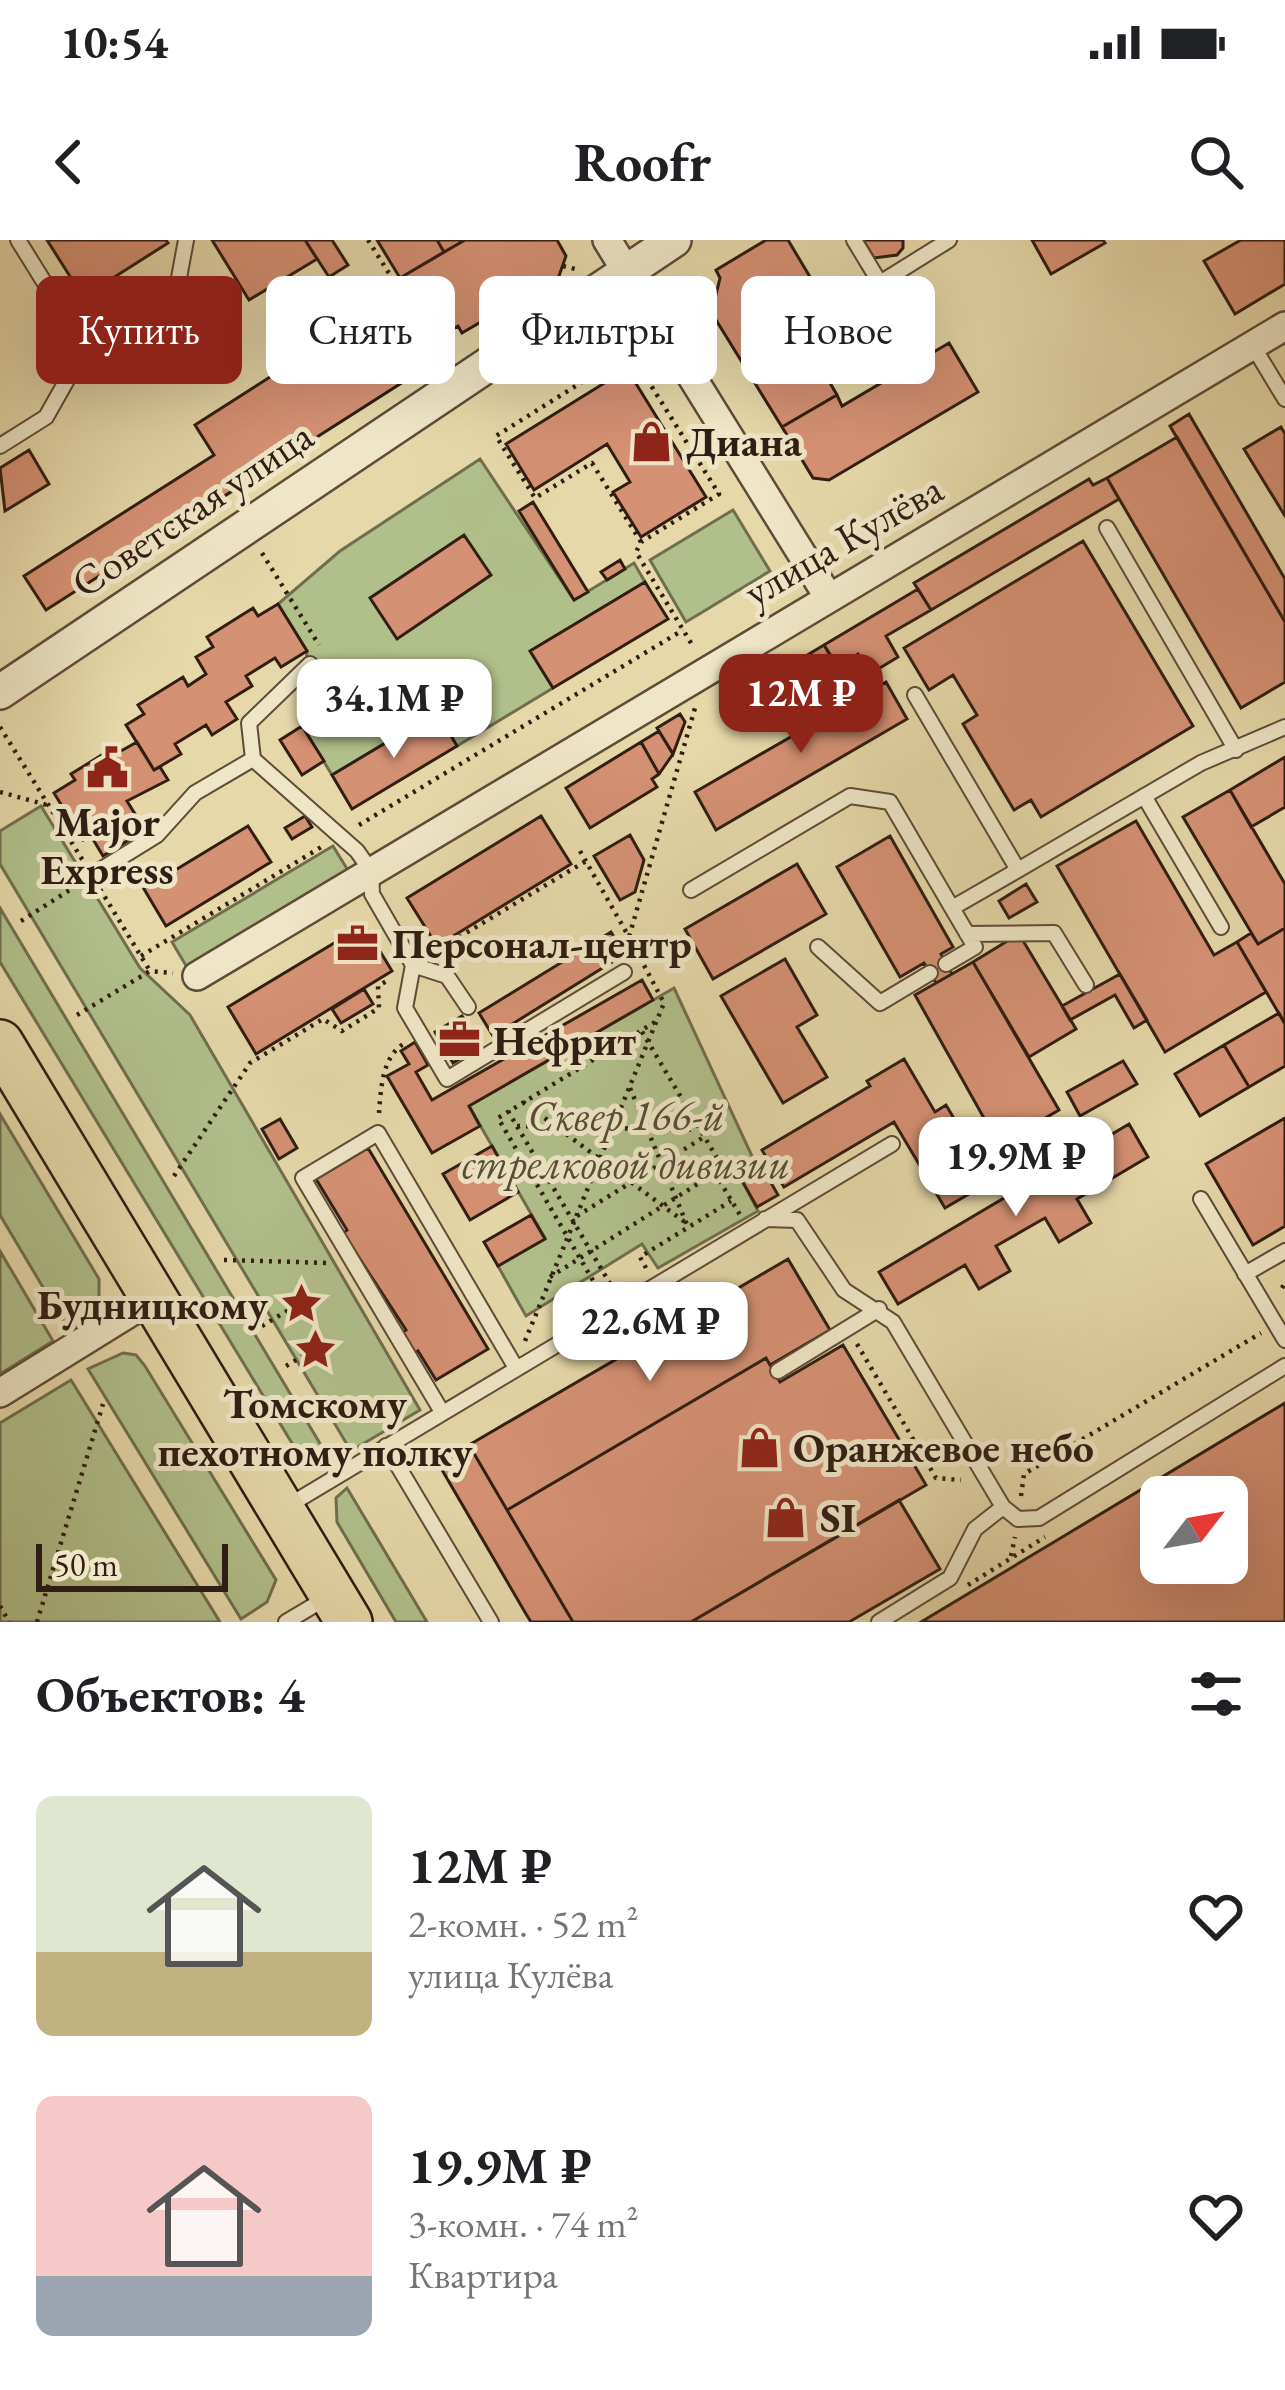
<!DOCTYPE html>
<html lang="ru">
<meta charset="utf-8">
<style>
body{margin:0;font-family:"EB Garamond",serif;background:#f2f2f2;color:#202124;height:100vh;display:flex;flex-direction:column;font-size:45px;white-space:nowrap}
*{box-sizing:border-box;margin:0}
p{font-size:39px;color:#757577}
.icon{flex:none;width:66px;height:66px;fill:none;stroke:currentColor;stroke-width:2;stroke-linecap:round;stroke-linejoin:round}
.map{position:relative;height:1382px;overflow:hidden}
.panel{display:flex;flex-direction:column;background:#fff;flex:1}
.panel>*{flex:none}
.top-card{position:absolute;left:36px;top:36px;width:1215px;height:108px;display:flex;gap:24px}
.needle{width:78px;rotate:59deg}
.tools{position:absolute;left:1140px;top:1236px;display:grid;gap:24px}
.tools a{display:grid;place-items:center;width:108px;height:108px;border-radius:18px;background:#fff;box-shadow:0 12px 48px #0002;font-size:60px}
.scale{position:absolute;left:36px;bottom:30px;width:192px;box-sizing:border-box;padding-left:12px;border:6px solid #301d13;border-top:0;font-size:33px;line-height:42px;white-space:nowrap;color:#301d13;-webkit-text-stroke:9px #efe6c7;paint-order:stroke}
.price{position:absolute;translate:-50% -102px;padding:0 27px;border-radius:24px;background:#fff;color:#222;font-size:39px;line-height:78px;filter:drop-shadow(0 3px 6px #0008)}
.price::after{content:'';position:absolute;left:50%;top:72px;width:36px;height:27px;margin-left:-18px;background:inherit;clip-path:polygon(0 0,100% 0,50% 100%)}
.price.selected{background:#8f2418;color:#fff}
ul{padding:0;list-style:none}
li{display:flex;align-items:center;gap:36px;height:300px;padding:0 36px}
li span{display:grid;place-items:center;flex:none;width:336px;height:240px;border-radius:18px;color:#555}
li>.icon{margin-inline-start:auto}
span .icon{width:144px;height:144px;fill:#fffc;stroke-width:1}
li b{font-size:51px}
h2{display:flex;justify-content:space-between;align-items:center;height:144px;padding:0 36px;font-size:51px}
.tag{padding:0 42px;border-radius:18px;background:#fff;box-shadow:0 12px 48px #0002;font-size:42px;line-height:108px}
.tag.selected{background:#8f2418;color:#fff}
.status{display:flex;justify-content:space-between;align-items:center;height:84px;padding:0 60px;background:#fff;direction:ltr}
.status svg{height:33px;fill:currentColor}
header{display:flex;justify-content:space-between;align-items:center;height:156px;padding:0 36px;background:#fff;font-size:54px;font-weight:700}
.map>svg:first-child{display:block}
.green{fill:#b1c08b;stroke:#706e4f;stroke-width:3}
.building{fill:#d59174;stroke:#301d13;stroke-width:3;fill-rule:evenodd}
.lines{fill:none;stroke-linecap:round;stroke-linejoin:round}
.service-casing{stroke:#5e4c38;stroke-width:18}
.minor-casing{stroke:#5e4c38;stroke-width:32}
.tertiary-casing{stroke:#5e4c38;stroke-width:38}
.primary-casing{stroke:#301d13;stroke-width:50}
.path{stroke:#301d13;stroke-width:4.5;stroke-dasharray:3 6;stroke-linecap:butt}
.service{stroke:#efe6c7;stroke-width:14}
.minor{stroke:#efe6c7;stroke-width:27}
.tertiary{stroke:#efe6c7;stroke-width:33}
.primary{stroke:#e6d8a9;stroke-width:45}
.labels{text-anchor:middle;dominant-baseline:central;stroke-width:10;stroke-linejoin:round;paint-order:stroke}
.poi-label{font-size:42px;font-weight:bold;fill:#301d13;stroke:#efe6c7;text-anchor:start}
.street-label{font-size:42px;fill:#301d13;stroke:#efe6c7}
.park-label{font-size:42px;font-style:italic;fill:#574e37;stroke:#efe6c7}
</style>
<div class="status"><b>10:54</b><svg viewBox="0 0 49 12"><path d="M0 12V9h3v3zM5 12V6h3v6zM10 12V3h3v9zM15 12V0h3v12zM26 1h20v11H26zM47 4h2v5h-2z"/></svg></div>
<header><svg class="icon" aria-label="back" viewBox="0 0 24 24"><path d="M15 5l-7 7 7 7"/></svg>Roofr<svg class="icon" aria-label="search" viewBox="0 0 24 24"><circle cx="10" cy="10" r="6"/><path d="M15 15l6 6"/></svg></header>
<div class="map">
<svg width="1285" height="1382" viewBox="0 0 1285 1382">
<rect width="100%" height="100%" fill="#e6d8a9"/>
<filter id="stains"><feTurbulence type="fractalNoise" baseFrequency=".00167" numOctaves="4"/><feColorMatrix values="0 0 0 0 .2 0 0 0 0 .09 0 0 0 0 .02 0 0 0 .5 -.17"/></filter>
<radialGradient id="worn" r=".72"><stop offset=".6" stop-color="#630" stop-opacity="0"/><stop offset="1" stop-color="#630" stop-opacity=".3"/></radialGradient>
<path class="green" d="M480,219L574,360L634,323L645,342L531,411L553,448L457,506L436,473L332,535L302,486L307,411L278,364L340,311Z
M733,270L770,331L686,382L650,320Z
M41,566L140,728L190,775L420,1170L351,1211L0,624V591Z
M333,606L349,632L188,729L172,702Z
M0,668L331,1222L318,1226L301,1218L0,722Z
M674,748L758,929L742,940L758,971L658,1028L642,1004L526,1076L498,1026L545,998L469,866Z
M0,874L99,1039V1064L69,1091L0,975Z
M0,1011L53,1101L0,1134Z
M123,1113L136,1115L145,1126L276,1340L267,1362L241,1379L88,1129Z
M71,1140L220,1382H0V1183Z
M347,1248L427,1382H396L337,1282L336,1258Z"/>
<path class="building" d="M47,0H166L168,3L83,57Z
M212,0H305L317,19L249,60Z
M305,0H332L348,25L329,37Z
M377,0H437L444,12L400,38Z
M437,0H465L444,12Z
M465,0H557L566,16L559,36L462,93L458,86L436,99L400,38Z
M766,0H788L816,47L785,65L837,155L782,187L708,67L714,63L720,38L716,30Z
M863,0H903V8L897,15L874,18Z
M1032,0H1103L1105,3L1051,34Z
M1241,0H1285V44L1235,74L1204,21Z
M373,71L414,135L46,370L24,336L214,215L195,185Z
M949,103L978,152L829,240L813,238L782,187L837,155L842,166Z
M627,129L706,257L641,297L613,252L630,242L607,204L534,250L506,204Z
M1189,174L1285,339V382L1170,186Z
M1281,187L1285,194V276L1244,209Z
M1177,197L1285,382V442L1241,468L1107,238Z
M29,210L49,244L5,271L0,228Z
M1107,238L1119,259L931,370L914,343L1089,239L1093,245Z
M533,262L588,352L574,360L519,271Z
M464,295L491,335L397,399L370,358Z
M1083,301L1193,486L1041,577L1031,560L1014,570L963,484L977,475L953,435L929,450L904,408Z
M620,320L625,329L607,340L601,332Z
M645,342L668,379L553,448L530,411Z
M918,349L931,370L886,396L898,417L870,434L858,414L837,427L824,405Z
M278,364L307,411L281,427L275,418L246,436L252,446L226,462L237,479L212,495L206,485L175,504L181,514L154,530L126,485L144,474L138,465L183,437L188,446L206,434L196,417L213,407L207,397L253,368L258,376Z
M824,405L842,433L737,487L724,465Z
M886,442L907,479L716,590L695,552Z
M437,472L457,506L352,569L332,535Z
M680,474L685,482L673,514L657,488Z
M302,486L324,521L302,535L280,500Z
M659,491L673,514L659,534L641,502Z
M137,502L154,530L160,527L168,540L127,561L145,590L103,616L91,596L83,600L54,553L75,540L71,534L118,505L121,511Z
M641,502L659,534L652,539L657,547L590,588L566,548Z
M1285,517V567L1251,587L1230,550Z
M1230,550L1285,644V688L1258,704L1183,577Z
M305,576L312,587L292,599L285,588Z
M541,576L571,624L437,706L407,658Z
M1136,581L1214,715L1237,702L1266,752L1165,812L1057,626Z
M248,586L271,622L166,686L144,649Z
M630,595L644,620L635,652L620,660L594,616Z
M890,596L953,707L941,714L952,734L936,743L924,723L900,737L837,627Z
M797,624L826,674L713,739L685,689Z
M1026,644L1037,662L1009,678L999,661Z
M364,685L392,731L256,814L228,767Z
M1285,688V784L1237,702L1251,693L1258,704Z
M611,692L625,714L493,796L479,773Z
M1019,694L1076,789L1029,817L973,722Z
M785,719L817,775L797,787L827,837L783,863L721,756Z
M973,722L1059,870L999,905L915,755Z
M1120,734L1147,780L1134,788L1115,755L1070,780L1062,766Z
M642,740L653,760L469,866L480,886L432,913L387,836L409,824L401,811L415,802L428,825L416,832L432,860Z
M364,749L373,764L341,783L332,769Z
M1279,773L1285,784V826L1249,847L1224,805Z
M462,776L481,806L453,823L435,792Z
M1224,805L1249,847L1200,876L1175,834Z
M904,819L935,872L946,865L991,941L945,968L894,882L784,947L762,910L870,846L867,841Z
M1123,821L1137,844L1080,876L1067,852Z
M1285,878V986L1253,1005L1206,924Z
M280,879L297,908L279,919L262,889Z
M1129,884L1148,917L1077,959L1091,983L1059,1002L1045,978L996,1006L1010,1031L979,1049L965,1025L898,1064L879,1032Z
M492,906L518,952L470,980L443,934Z
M368,908L488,1109L436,1140L418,1111L414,1114L402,1093L406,1090L343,993L347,990L316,939Z
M762,927L778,955L757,967L741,939Z
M531,975L545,999L498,1026L484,1002Z
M788,1019L830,1090L770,1125L766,1118L507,1270L469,1205Z
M843,1105L926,1245L691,1382H573L507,1270L766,1118L780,1142Z
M1285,1163V1382H921L1059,1299ZM1161,1257H1227V1323H1161Z
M469,1205L507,1270L573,1382H531L526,1374L438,1223Z
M899,1260L940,1329L849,1382H691Z"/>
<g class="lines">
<defs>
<path id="service" d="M18,0L85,108
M854,0L880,43L949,0
M1253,106L1285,159
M0,206L46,177L85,108L176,54L186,0
M1107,288L1236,510
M915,455L1018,630L1201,523L1285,487
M253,519L249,483L310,424
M1144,556L1221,687
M102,629L157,595L195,553L253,519L357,611L371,631L372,654L413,725L405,768L447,839L624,732
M691,650L850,556L890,562L952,668
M967,694L1054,693L1086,745
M818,707L880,763L930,733
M946,724L975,707L952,668L1018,630
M413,725L447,736L468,767
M1201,959L1285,1100
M765,979L797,980L844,1050L893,1082L1003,1267L1018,1279L1039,1278L1285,1126
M1245,1034L1285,1011
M778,1131L879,1069
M442,1172L303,938L378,893L516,1128
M386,1206L491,1382
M286,1267L892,904
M286,1382L328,1357
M879,1382L950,1338L975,1289L1003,1267"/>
<path id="minor" d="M607,0L829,358
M197,736L1285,86
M0,1153L155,1057"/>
<path id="tertiary" d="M0,452L674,0"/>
<path id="primary" d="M0,803L349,1382"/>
</defs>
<use href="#service" class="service-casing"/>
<use href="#minor" class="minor-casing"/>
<use href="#tertiary" class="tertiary-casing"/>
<use href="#primary" class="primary-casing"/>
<path class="path" d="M368,0L445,122
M563,26L579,30
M625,79L615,86L630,112
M641,302L592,223L535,258L496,196L630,112L719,254L641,302L636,312L694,408
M262,313L319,405
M0,487L85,624
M0,552L47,565
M359,585L683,390
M580,611L629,697
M100,649L150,731
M21,681L87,639
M436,711L586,621
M141,716L323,606
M77,775L150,731L173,733
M630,848L688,987
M523,862L686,983
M508,871L612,1047
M379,873C381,848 382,816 405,803
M517,886L697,890
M715,933L740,975
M174,936L250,823L323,779L342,791L379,768L378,746L390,739
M577,976L704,897
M224,1020L330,1023
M646,1028L640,1017L731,961
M550,1037L723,928L641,790
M1282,1048L1285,1043
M602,1056L498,878L655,782
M262,1086L297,1065
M525,1101L664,763L629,697L695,468
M857,1104L936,1238L961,1240
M286,1126L306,1114
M1021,1256L1024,1234L1261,1093
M1011,1316L1015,1297
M968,1345L1045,1297
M0,1366L9,1382
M37,1382L103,1164"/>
<use href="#service" class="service"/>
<use href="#minor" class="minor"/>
<use href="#tertiary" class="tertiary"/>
<use href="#primary" class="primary"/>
</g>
<defs>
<symbol id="shop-bare" viewBox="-9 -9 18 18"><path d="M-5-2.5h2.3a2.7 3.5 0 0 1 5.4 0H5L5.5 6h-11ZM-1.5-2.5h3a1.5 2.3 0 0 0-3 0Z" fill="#8f2418" stroke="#efe6c7" stroke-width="2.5" paint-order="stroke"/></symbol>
<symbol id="civic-bare" viewBox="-9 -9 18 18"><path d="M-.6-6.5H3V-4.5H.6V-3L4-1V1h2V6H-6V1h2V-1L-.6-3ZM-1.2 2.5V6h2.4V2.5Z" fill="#8f2418" stroke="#efe6c7" stroke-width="2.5" paint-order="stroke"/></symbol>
<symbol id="office-bare" viewBox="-9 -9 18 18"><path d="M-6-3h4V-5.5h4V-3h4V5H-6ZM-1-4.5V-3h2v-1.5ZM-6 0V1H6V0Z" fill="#8f2418" stroke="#efe6c7" stroke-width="2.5" paint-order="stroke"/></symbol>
<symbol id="sight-bare" viewBox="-9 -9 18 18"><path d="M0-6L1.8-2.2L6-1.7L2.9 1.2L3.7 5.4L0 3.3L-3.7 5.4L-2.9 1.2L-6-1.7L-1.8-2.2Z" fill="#8f2418" stroke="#efe6c7" stroke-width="2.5" paint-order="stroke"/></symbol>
</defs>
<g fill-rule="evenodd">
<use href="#shop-bare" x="622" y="172" width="59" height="59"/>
<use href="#civic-bare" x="78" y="498" width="59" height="59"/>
<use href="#office-bare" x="328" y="674" width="59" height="59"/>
<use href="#office-bare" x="430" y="770" width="59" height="59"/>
<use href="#sight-bare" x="272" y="1034" width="59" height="59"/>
<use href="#sight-bare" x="286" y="1080" width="59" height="59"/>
<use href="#shop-bare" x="730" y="1178" width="59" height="59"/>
<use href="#shop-bare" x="756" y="1248" width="59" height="59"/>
</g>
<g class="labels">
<g class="poi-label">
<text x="686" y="201">Диана</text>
<text x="107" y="581" text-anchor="middle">Major<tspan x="107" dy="48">Express</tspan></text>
<text x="392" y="703">Персонал-центр</text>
<text x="493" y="800">Нефрит</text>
<text x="268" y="1064" text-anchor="end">Будницкому</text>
<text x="315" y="1163" text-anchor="middle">Томскому<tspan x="315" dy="48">пехотному полку</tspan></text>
<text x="793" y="1207">Оранжевое небо</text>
<text x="820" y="1277">SI</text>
</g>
<g class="street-label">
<text transform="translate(192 269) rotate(-34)">Советская улица</text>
<text transform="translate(843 300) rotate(-30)">улица Кулёва</text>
</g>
<g class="park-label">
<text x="626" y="875">Сквер 166-й<tspan x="626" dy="48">стрелковой дивизии</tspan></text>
</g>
</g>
<rect width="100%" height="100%" filter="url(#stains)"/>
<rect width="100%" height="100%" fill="url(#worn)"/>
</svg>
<div class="tools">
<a><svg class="needle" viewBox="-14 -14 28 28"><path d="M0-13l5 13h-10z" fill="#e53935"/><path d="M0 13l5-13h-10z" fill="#757577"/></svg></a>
</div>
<div class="scale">50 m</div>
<b class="price selected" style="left:801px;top:516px">12M ₽</b>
<b class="price" style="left:394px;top:521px">34.1M ₽</b>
<b class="price" style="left:1016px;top:979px">19.9M ₽</b>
<b class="price" style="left:650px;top:1144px">22.6M ₽</b>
<div class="top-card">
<a class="tag selected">Купить</a>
<a class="tag">Снять</a>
<a class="tag">Фильтры</a>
<a class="tag">Новое</a>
</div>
</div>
<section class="panel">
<h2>Объектов: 4<svg class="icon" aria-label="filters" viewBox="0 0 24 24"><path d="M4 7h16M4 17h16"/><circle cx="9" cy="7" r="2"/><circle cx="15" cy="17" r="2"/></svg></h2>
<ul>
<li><span style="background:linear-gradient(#dfe7d0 65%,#c2b280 0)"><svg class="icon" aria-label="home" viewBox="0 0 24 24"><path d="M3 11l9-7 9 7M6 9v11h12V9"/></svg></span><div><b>12M ₽</b><p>2-комн. · 52 m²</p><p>улица Кулёва</p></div><svg class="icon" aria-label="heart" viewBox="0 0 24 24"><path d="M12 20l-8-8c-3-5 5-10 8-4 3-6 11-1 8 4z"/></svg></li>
<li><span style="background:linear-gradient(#f6c9c9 75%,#9aa5b1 0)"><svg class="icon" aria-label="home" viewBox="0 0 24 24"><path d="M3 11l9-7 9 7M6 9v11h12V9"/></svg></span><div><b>19.9M ₽</b><p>3-комн. · 74 m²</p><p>Квартира</p></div><svg class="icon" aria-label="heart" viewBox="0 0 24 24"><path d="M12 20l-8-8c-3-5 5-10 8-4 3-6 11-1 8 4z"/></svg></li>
</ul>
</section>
